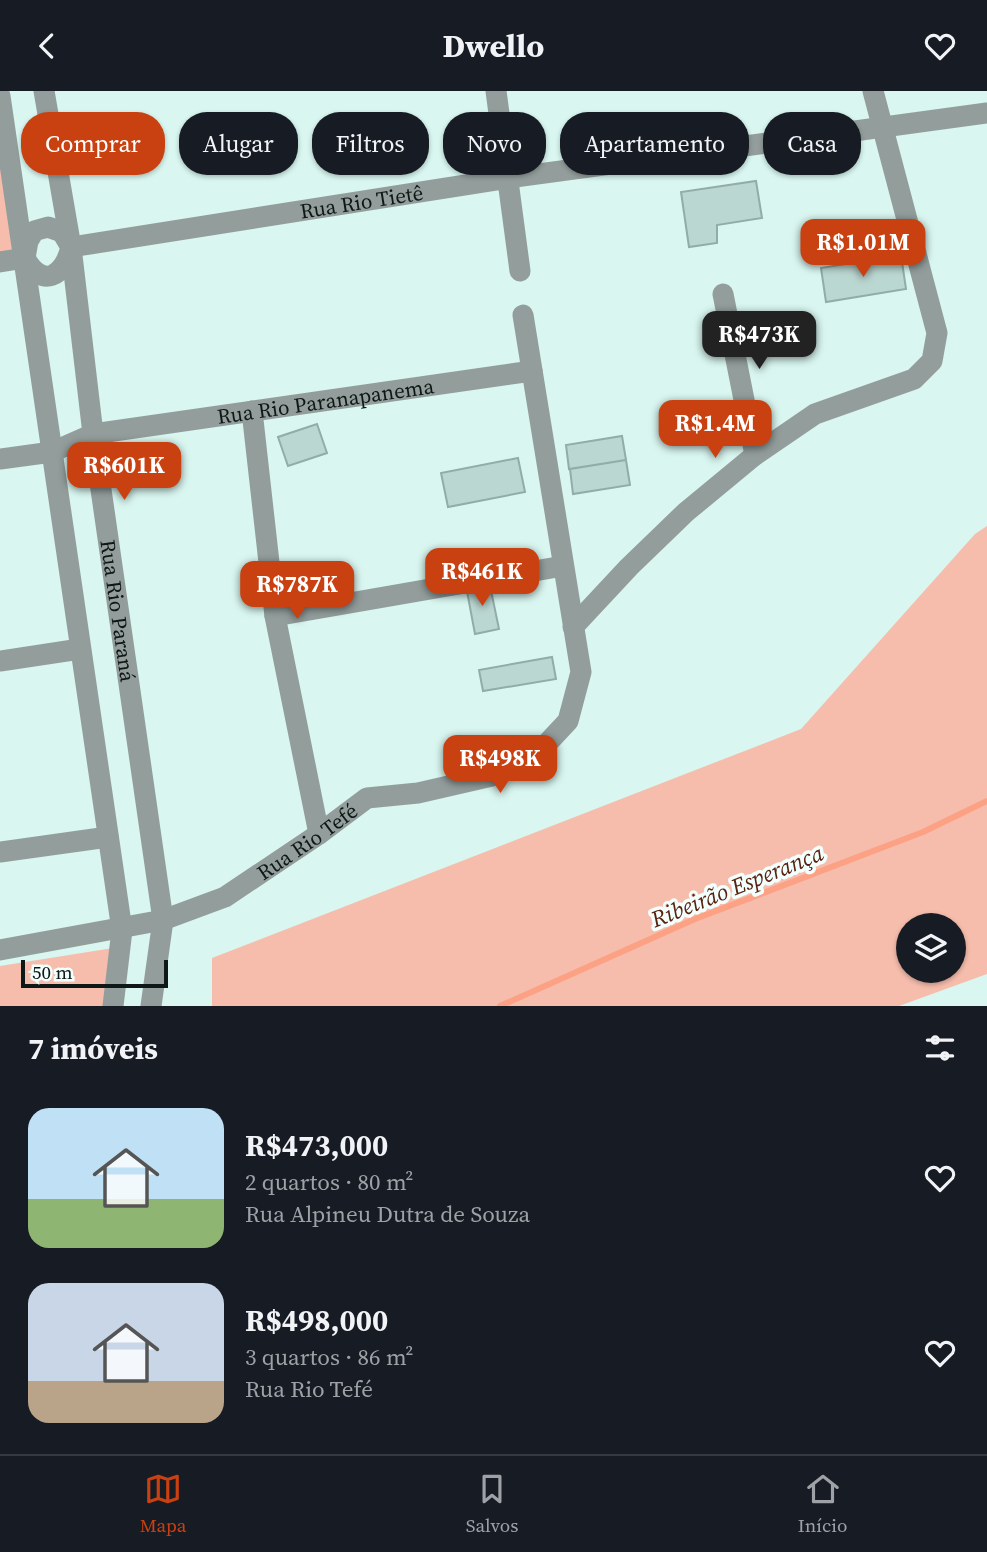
<!DOCTYPE html>
<html lang="pt">
<meta charset="utf-8">
<style>
body{margin:0;font-family:"Source Serif 4",serif;background:#242831;color:#f1f3f6;height:100vh;display:flex;flex-direction:column;font-size:26px;white-space:nowrap}
*{box-sizing:border-box;margin:0}
p{font-size:23px;color:#9ea1a6}
.icon{flex:none;width:38px;height:38px;fill:none;stroke:currentColor;stroke-width:2;stroke-linecap:round;stroke-linejoin:round}
.map{position:relative;height:915px;overflow:hidden}
.details{display:flex;flex-direction:column;background:#171b24;flex:1}
.details>*{flex:none}
.banner{position:absolute;left:21px;top:21px;width:945px;height:63px;display:flex;gap:14px}
.controls{position:absolute;left:896px;top:822px;display:grid;gap:14px}
.controls a{display:grid;place-items:center;width:70px;height:70px;border-radius:50%;background:#171b24;box-shadow:0 2px 5px #0004;font-size:35px}
.scale{position:absolute;left:21px;bottom:18px;width:147px;box-sizing:border-box;padding-left:7px;border:4px solid #0e1816;border-top:0;font-size:19px;line-height:24px;white-space:nowrap;color:#0e1816;-webkit-text-stroke:5px #f3fffc;paint-order:stroke}
.price{position:absolute;translate:-50% -60px;padding:0 16px;border-radius:14px;background:#c94110;color:#fff;font-size:23px;line-height:46px;filter:drop-shadow(0 2px 4px #0008)}
.price::after{content:'';position:absolute;left:50%;top:42px;width:21px;height:16px;margin-left:-10px;background:inherit;clip-path:polygon(0 0,100% 0,50% 100%)}
.price.selected{background:#222;color:#fff}
ul{padding:0;list-style:none}
li{display:flex;align-items:center;gap:21px;height:175px;padding:0 28px}
li span{display:grid;place-items:center;flex:none;width:196px;height:140px;border-radius:21px;color:#555}
li>.icon{margin-inline-start:auto}
span .icon{width:84px;height:84px;fill:#fffc;stroke-width:1}
li b{font-size:30px}
h2{display:flex;justify-content:space-between;align-items:center;height:84px;padding:0 28px;font-size:30px}
.pill{padding:0 24px;border-radius:28px;background:#171b24;box-shadow:0 2px 5px #0004;font-size:24px;line-height:63px}
.pill.selected{background:#c94110;color:#fff}
header{display:flex;justify-content:space-between;align-items:center;height:91px;padding:0 28px;background:#171b24;font-size:32px;font-weight:700}
.dock{display:flex;justify-content:space-around;align-items:center;height:98px;border-top:2px solid #363941;background:#171b24;font-size:19px;color:#9ea1a6}
.dock a{display:grid;justify-items:center;gap:4px}
.dock .selected{color:#c94110}
.map>svg:first-child{display:block}
.green{fill:#f6bdac;fill-rule:evenodd}
.lines{fill:none;stroke-linecap:round;stroke-linejoin:round}
.stream{stroke:#fda185;stroke-width:6}
.building{fill:#bbd7d2;stroke:#92ada8;stroke-width:2}
.minor{stroke:#939e9c;stroke-width:21}
.labels{text-anchor:middle;dominant-baseline:central;stroke-width:7;stroke-linejoin:round;paint-order:stroke}
.street-label{font-size:21px;fill:#0e1816;stroke:#f3fffc}
.water-label{font-size:23px;font-style:italic;fill:#5a2110;stroke:#f3fffc}
</style>
<header><svg class="icon" aria-label="back" viewBox="0 0 24 24"><path d="M15 5l-7 7 7 7"/></svg>Dwello<svg class="icon" aria-label="heart" viewBox="0 0 24 24"><path d="M12 20l-8-8c-3-5 5-10 8-4 3-6 11-1 8 4z"/></svg></header>
<div class="map">
<svg width="987" height="915" viewBox="0 0 987 915">
<rect width="100%" height="100%" fill="#d9f6f0"/>
<path class="green" d="M0,4L25,167L0,171Z
M987,435V883L899,915H212V867L801,638L975,443ZM908,835H954V880H908Z
M113,857L105,915H0V875Z"/>
<g class="lines">
<path class="stream" d="M500,915L695,828L923,741L987,710"/>
</g>
<path class="building" d="M756,90L762,127L717,134V152L689,156L681,101Z
M901,164L906,198L826,211L821,177Z
M317,333L327,362L288,375L278,346Z
M622,345L626,369L569,378L566,354Z
M518,367L525,401L448,416L441,382Z
M626,369L630,394L573,403L570,378Z
M489,490L499,538L475,543L466,495Z
M552,566L556,588L483,600L479,579Z"/>
<g class="lines">
<g class="minor">
<path id="s1" d="M44,0L71,156L93,343L163,829L151,915"/>
<path d="M496,0L520,180"/>
<path d="M0,5L122,839L113,915"/>
<path d="M48,136L62,141L71,156C64,186 42,198 25,167L28,150L34,140Z"/>
<path id="s2" d="M71,156L509,87L987,22"/>
<path d="M0,171L25,167"/>
<path d="M723,203L755,364"/>
<path d="M252,320L275,525L319,743"/>
<path id="s3" d="M0,368L52,361L93,343L532,280"/>
<path d="M275,525L563,475"/>
<path d="M573,536L629,476L686,421L755,364L815,323L914,288L932,270L937,242L873,0"/>
<path d="M0,570L80,558"/>
<path d="M0,761L108,746"/>
<path id="s4" d="M0,859L163,829L225,806L319,743L367,707L418,702L492,685L539,661L568,630L581,581L523,224"/>
</g>
</g>
<g class="labels">
<g class="street-label">
<text stroke="none"><textPath href="#s2" startOffset="294">Rua Rio Tietê</textPath></text>
<text stroke="none"><textPath href="#s3" startOffset="332">Rua Rio Paranapanema</textPath></text>
<text stroke="none"><textPath href="#s1" startOffset="525">Rua Rio Paraná</textPath></text>
<text stroke="none"><textPath href="#s4" startOffset="331">Rua Rio Tefé</textPath></text>
</g>
<g class="water-label">
<text transform="translate(737 795) rotate(-22)">Ribeirão Esperança</text>
</g>
</g>
</svg>
<div class="controls">
<a><svg class="icon" aria-label="layers" viewBox="0 0 24 24"><path d="M12 4l9 5-9 5-9-5zM3 14l9 5 9-5"/></svg></a>
</div>
<div class="scale">50 m</div>
<b class="price" style="left:863px;top:188px">R$1.01M</b>
<b class="price selected" style="left:759px;top:280px">R$473K</b>
<b class="price" style="left:715px;top:369px">R$1.4M</b>
<b class="price" style="left:124px;top:411px">R$601K</b>
<b class="price" style="left:482px;top:517px">R$461K</b>
<b class="price" style="left:297px;top:530px">R$787K</b>
<b class="price" style="left:500px;top:704px">R$498K</b>
<div class="banner">
<a class="pill selected">Comprar</a>
<a class="pill">Alugar</a>
<a class="pill">Filtros</a>
<a class="pill">Novo</a>
<a class="pill">Apartamento</a>
<a class="pill">Casa</a>
</div>
</div>
<section class="details">
<h2>7 imóveis<svg class="icon" aria-label="filters" viewBox="0 0 24 24"><path d="M4 7h16M4 17h16"/><circle cx="9" cy="7" r="2"/><circle cx="15" cy="17" r="2"/></svg></h2>
<ul>
<li><span style="background:linear-gradient(#bfe0f5 65%,#8fb573 0)"><svg class="icon" aria-label="home" viewBox="0 0 24 24"><path d="M3 11l9-7 9 7M6 9v11h12V9"/></svg></span><div><b>R$473,000</b><p>2 quartos · 80 m²</p><p>Rua Alpineu Dutra de Souza</p></div><svg class="icon" aria-label="heart" viewBox="0 0 24 24"><path d="M12 20l-8-8c-3-5 5-10 8-4 3-6 11-1 8 4z"/></svg></li>
<li><span style="background:linear-gradient(#c9d6e8 70%,#b9a48a 0)"><svg class="icon" aria-label="home" viewBox="0 0 24 24"><path d="M3 11l9-7 9 7M6 9v11h12V9"/></svg></span><div><b>R$498,000</b><p>3 quartos · 86 m²</p><p>Rua Rio Tefé</p></div><svg class="icon" aria-label="heart" viewBox="0 0 24 24"><path d="M12 20l-8-8c-3-5 5-10 8-4 3-6 11-1 8 4z"/></svg></li>
</ul>
</section>
<nav class="dock">
<a class="selected"><svg class="icon" aria-label="map" viewBox="0 0 24 24"><path d="M3 6l6-2 6 2 6-2v14l-6 2-6-2-6 2zM9 4v14M15 6v14"/></svg>Mapa</a>
<a><svg class="icon" aria-label="saved" viewBox="0 0 24 24"><path d="M7 4h10v16l-5-4-5 4z"/></svg>Salvos</a>
<a><svg class="icon" aria-label="home" viewBox="0 0 24 24"><path d="M3 11l9-7 9 7M6 9v11h12V9"/></svg>Início</a>
</nav>
